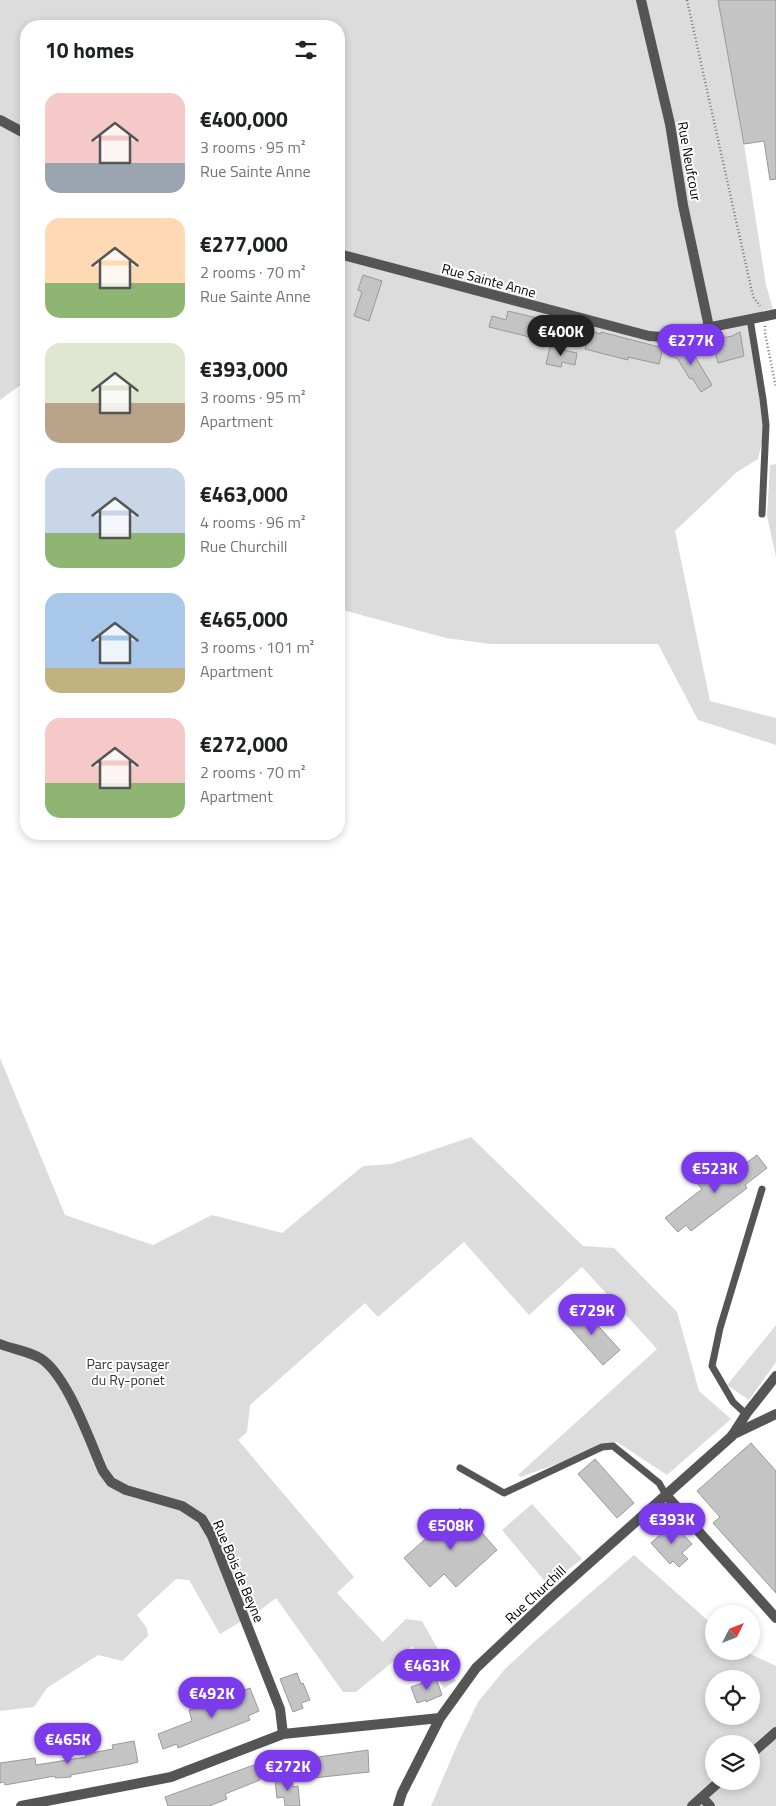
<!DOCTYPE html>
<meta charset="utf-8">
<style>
body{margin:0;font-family:"Titillium Web",sans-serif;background:#f6f6f6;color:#202124;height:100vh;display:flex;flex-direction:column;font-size:19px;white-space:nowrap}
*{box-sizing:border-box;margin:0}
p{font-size:16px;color:#757577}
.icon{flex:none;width:28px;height:28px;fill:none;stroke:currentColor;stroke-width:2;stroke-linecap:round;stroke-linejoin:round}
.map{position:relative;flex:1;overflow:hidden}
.panel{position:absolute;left:20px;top:20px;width:325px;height:820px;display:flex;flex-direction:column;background:#fff;border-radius:20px;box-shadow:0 2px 8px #0003}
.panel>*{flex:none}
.needle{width:32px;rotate:48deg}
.tools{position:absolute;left:705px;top:1605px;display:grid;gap:10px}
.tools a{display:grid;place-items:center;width:55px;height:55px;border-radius:50%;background:#fff;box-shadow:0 2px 8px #0003;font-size:25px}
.price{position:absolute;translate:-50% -42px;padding:0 11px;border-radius:18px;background:#7c3aed;color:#fff;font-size:16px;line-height:32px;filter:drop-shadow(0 1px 2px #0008)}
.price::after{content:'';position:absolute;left:50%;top:30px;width:15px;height:11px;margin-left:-8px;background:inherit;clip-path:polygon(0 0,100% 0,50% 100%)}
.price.selected{background:#222;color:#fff}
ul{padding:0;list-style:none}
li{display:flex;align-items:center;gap:15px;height:125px;padding:0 25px}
li span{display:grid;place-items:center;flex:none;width:140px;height:100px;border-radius:15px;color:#555}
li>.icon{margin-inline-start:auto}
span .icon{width:60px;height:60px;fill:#fffc;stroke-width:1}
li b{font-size:21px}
h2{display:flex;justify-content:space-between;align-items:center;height:60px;padding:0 25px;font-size:21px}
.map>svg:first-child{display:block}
.green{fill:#dcdcdc;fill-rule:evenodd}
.building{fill:#c4c4c4;stroke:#999}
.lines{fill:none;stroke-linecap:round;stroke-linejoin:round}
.path{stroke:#777;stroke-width:2.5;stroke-dasharray:1 2.5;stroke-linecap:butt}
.lane{stroke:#555;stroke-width:7}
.street{stroke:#555;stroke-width:10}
.labels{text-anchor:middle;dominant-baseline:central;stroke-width:4;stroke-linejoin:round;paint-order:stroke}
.street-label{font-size:14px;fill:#000;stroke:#fff}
.park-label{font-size:14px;fill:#333;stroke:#fff}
</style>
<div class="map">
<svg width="776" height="1806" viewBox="0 0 776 1806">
<rect width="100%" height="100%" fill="#fff"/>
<path class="green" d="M0,0H718L744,144L766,285L773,309L762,311V316L750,319L766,425L758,459L737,472L675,531L710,701L776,718V745L698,720L658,644H490L446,638L339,609V26H26V388L19,386L0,400Z
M776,464V557L767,516L770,465Z
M0,1058L65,1215L153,1245L212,1215L282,1233L363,1166L391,1164L471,1137L583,1246L614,1248L677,1312L699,1391L731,1419L667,1475L617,1442L521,1477L518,1475L657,1349L582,1267L529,1315L464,1242L378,1317L365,1303L250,1405L247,1432L238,1440L354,1577L337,1593L383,1642L406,1619L422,1621L456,1681L444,1688L412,1646L356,1692H343L276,1598L259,1611L220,1634L189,1580L176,1579L137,1615L147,1628L148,1636L122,1661L98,1655L47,1688L34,1707L0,1711Z
M776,1325V1362L749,1400L727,1385Z
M532,1504L582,1559L548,1585L502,1530Z
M634,1555L714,1626V1651H744L776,1666V1806H431L458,1743L478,1702L505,1669L534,1642ZM714,1679H751V1716H714ZM714,1744H751V1781H714Z"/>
<path class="building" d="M718,0H776V179L770,180L764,141L744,144Z
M363,275L382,281L369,321L354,316L362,292L358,290Z
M508,311L550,321L546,341L489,327L492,316L506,320Z
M590,331L601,334V332L663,348L659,364L628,357V360L585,349Z
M740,332L744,356L718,363L712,340L732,336Z
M672,343L690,348L712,385L701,392L692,378L690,379L677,358L669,356Z
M550,347L577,353L575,365L562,362L561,367L546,364Z
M757,1155L767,1168L745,1185L747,1188L691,1231L686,1225L678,1232L665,1218L702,1189L695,1181L708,1170L715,1179L730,1166L734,1172Z
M581,1307L620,1350L603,1365L565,1322Z
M751,1443L776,1471V1593L713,1523L720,1517L697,1491Z
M595,1459L634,1503L617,1518L578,1474Z
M460,1508L497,1550L456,1587L444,1574L430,1587L404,1558Z
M673,1523L692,1544L682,1553L688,1559L679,1567L673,1561L670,1564L651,1543Z
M297,1673L301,1684L303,1683L310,1700L301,1703L303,1708L293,1712L280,1679Z
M436,1678L442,1695L426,1702V1700L417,1703L411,1687Z
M250,1688L259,1711L248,1716L250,1720L178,1748L177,1744L163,1749L158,1734L192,1721L189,1710Z
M134,1741L138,1762L131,1764L76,1774L71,1775V1777L55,1778V1776L5,1785L4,1782L0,1783V1763L35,1758L36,1765L86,1757L85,1754L113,1749L112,1745Z
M368,1750L369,1772L313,1778L311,1758Z
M254,1765L260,1780L225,1794L227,1799L209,1806H168L165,1797Z
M292,1778L293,1787L298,1786L300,1806H285L284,1797L277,1798L275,1781Z"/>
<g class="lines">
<path class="path" d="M687,0L752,292L754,298L760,306
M339,275L342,267
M765,326V333L776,388"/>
<path class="lane" d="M750,319L763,399L766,425L762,514
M746,1414L733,1402L712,1366L720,1328L762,1189
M460,1468L504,1493L602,1447L613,1446L659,1483L666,1495"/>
<path class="street" d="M641,0L670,124L683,205L709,327
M0,120L26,134
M339,254L649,336L662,337L776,314
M0,1344C12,1349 28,1351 40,1358C67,1374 90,1442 103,1471L111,1482L126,1490L182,1506L202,1519L212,1536L280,1709L283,1734
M732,1435L776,1414
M666,1495L776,1618
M751,1754L776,1732
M702,1797L710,1806
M21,1806L171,1777L283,1734L440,1718
M398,1806L402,1793L440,1718L476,1668L549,1599L732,1436L746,1414L776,1376
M692,1806L720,1781"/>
</g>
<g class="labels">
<g class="street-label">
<text transform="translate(690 161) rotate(80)">Rue Neufcour</text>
<text transform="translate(489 280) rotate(15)">Rue Sainte Anne</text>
<text transform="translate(239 1571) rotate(67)">Rue Bois de Beyne</text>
<text transform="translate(535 1594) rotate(-43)">Rue Churchill</text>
</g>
<g class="park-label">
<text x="128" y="1363">Parc paysager<tspan x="128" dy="16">du Ry-ponet</tspan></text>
</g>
</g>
</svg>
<div class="tools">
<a><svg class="needle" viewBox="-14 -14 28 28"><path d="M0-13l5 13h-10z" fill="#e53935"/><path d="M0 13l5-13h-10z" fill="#757577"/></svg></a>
<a><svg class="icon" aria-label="locate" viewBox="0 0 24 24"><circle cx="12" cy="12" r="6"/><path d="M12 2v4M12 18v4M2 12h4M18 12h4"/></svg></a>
<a><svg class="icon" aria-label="layers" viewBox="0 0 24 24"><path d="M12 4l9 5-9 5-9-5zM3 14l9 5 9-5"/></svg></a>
</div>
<b class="price selected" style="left:561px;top:357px">€400K</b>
<b class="price" style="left:691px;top:366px">€277K</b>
<b class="price" style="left:715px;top:1194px">€523K</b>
<b class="price" style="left:592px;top:1336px">€729K</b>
<b class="price" style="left:672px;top:1545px">€393K</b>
<b class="price" style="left:451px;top:1551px">€508K</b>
<b class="price" style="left:427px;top:1691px">€463K</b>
<b class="price" style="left:212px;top:1719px">€492K</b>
<b class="price" style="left:68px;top:1765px">€465K</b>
<b class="price" style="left:288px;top:1792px">€272K</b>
<section class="panel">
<h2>10 homes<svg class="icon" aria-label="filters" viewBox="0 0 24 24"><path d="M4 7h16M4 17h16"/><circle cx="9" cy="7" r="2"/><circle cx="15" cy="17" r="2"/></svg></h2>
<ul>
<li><span style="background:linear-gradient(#f6c9c9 70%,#9aa5b1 0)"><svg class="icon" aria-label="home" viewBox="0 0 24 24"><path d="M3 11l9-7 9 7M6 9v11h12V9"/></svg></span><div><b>€400,000</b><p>3 rooms · 95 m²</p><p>Rue Sainte Anne</p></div></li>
<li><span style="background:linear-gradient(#ffd9b3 65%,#8fb573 0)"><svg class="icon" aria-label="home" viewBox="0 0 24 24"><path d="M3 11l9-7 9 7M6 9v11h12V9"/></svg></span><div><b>€277,000</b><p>2 rooms · 70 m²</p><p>Rue Sainte Anne</p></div></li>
<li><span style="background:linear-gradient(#dfe7d0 60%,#b9a48a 0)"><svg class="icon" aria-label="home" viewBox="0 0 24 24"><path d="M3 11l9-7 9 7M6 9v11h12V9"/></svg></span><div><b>€393,000</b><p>3 rooms · 95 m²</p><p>Apartment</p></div></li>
<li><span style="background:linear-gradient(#c9d6e8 65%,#8fb573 0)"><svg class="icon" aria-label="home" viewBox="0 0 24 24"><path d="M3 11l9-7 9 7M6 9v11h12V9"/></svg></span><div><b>€463,000</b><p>4 rooms · 96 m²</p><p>Rue Churchill</p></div></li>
<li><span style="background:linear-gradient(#a9c7e8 75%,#c2b280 0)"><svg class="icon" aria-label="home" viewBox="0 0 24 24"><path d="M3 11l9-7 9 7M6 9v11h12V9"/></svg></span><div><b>€465,000</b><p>3 rooms · 101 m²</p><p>Apartment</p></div></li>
<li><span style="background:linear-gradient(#f6c9c9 65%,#8fb573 0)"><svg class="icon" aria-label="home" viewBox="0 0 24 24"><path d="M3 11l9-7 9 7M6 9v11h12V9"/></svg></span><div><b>€272,000</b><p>2 rooms · 70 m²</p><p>Apartment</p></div></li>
</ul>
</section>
</div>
